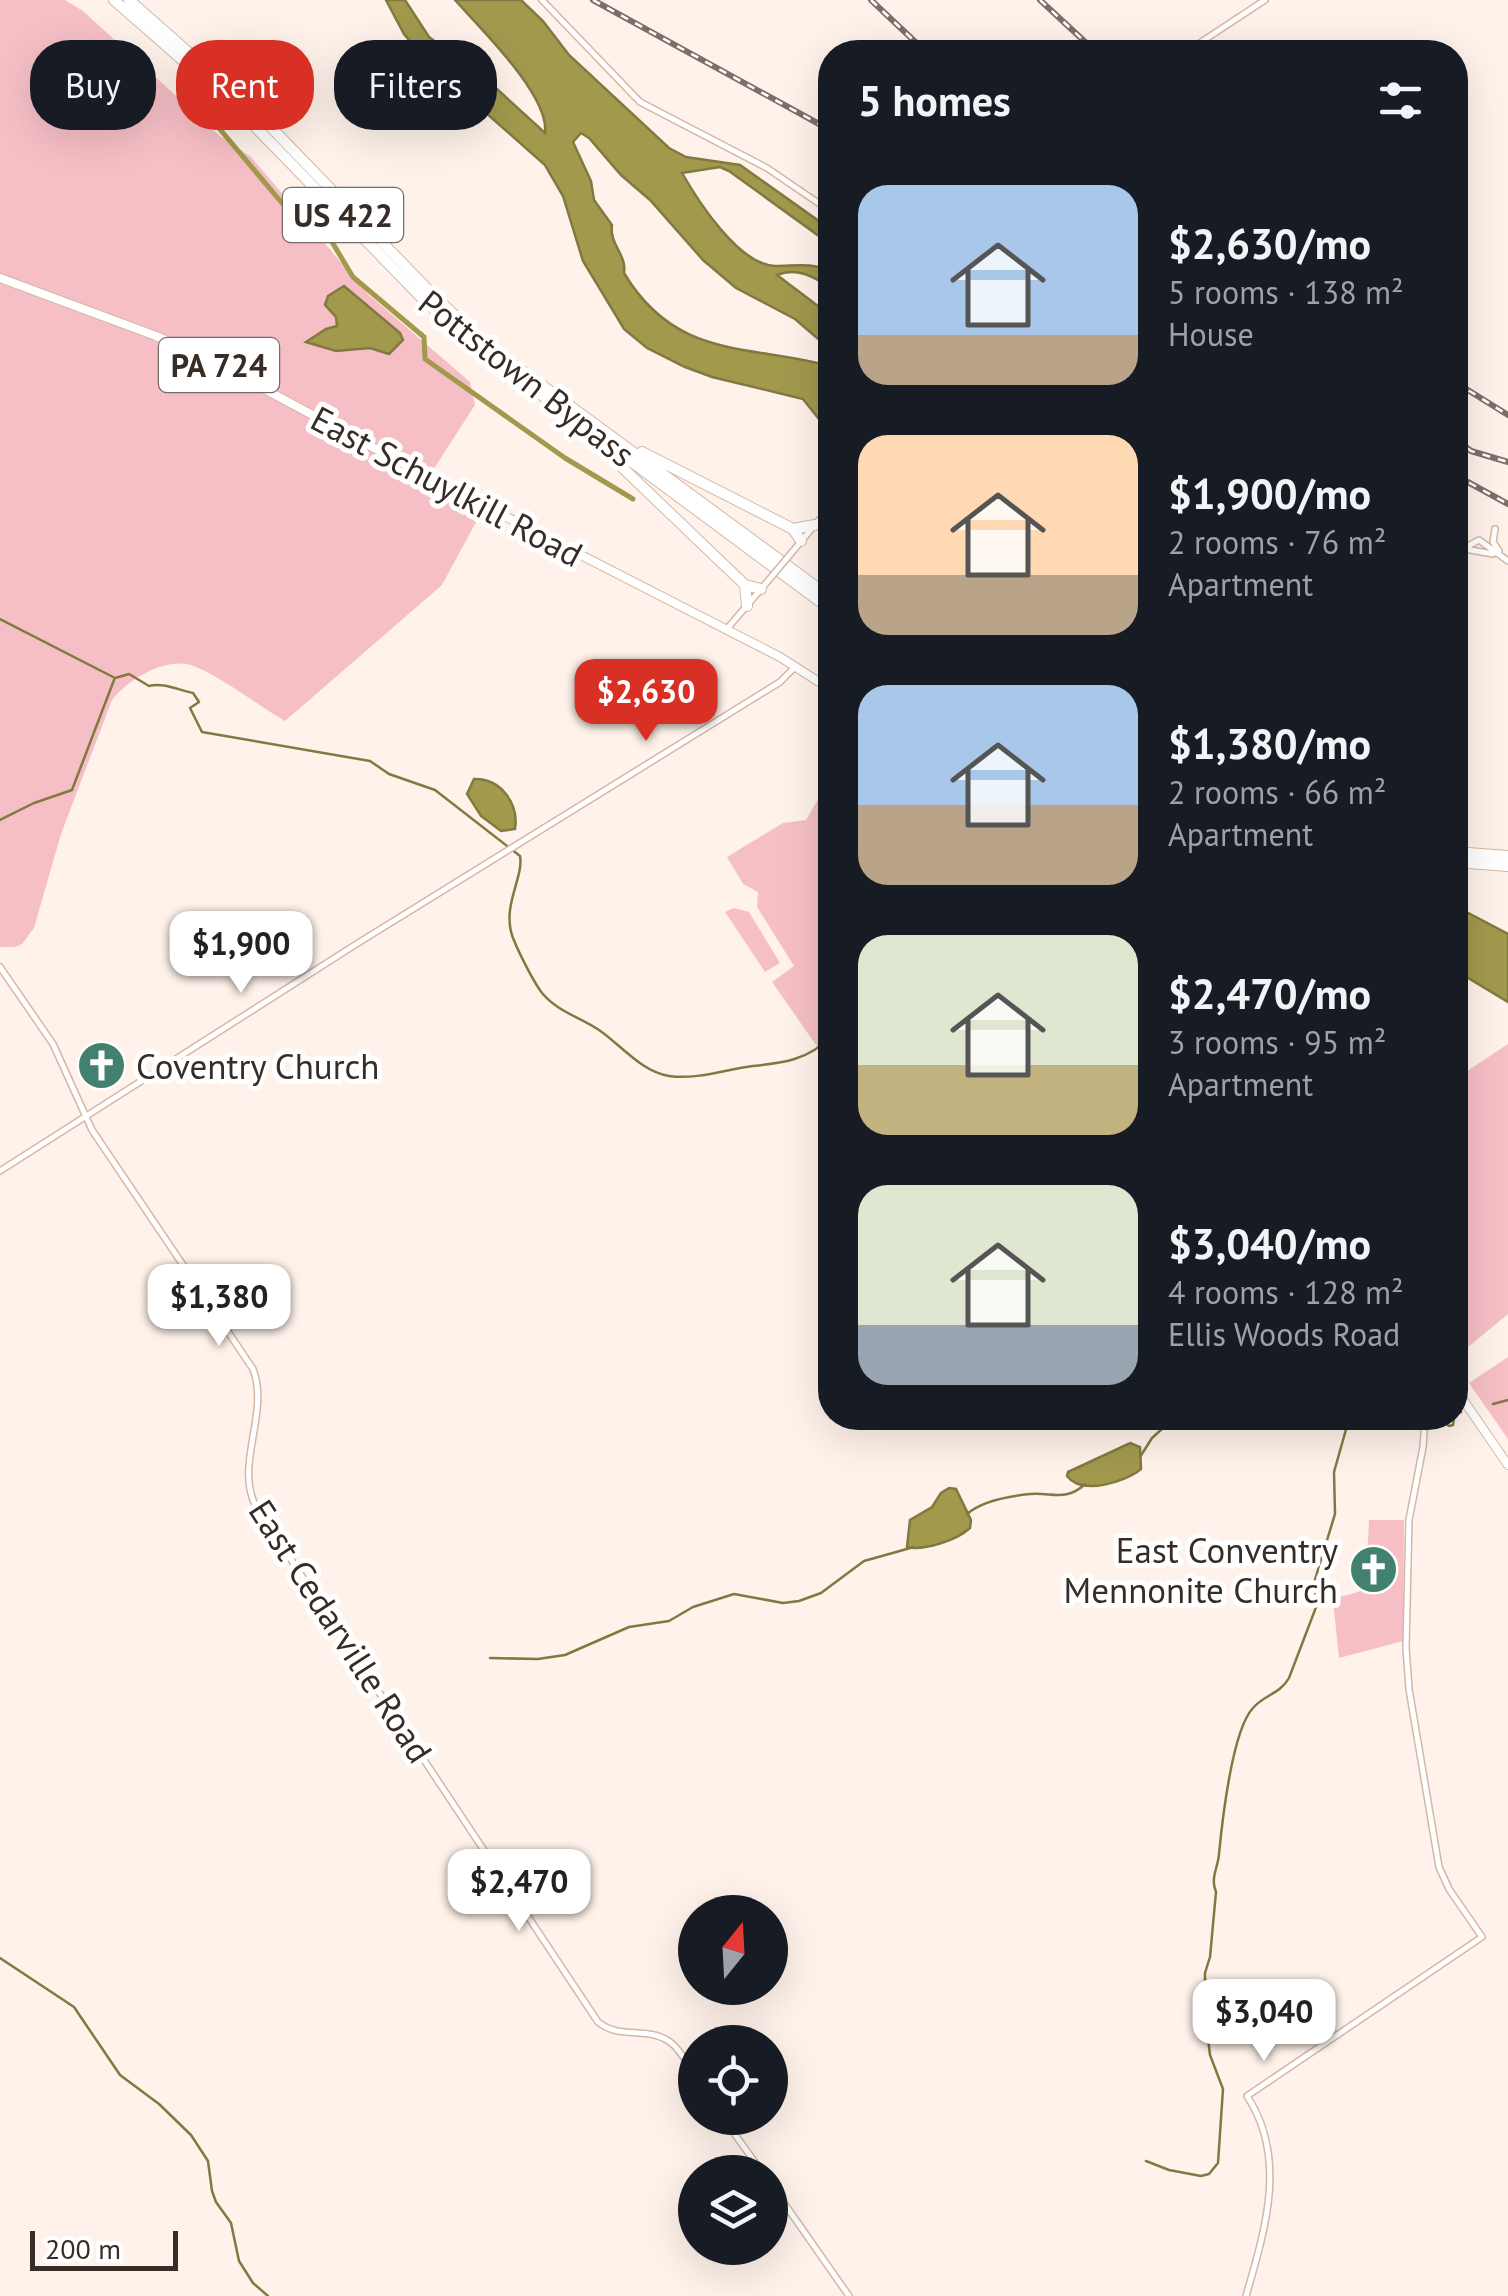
<!DOCTYPE html>
<meta charset="utf-8">
<style>
body{margin:0;font-family:"PT Sans",sans-serif;background:#20242c;color:#f1f3f6;height:100vh;display:flex;flex-direction:column;font-size:38px;white-space:nowrap}
*{box-sizing:border-box;margin:0}
p{font-size:32px;color:#9ea1a6}
.icon{flex:none;width:55px;height:55px;fill:none;stroke:currentColor;stroke-width:2;stroke-linecap:round;stroke-linejoin:round}
.map{position:relative;flex:1;overflow:hidden}
.details{position:absolute;left:818px;top:40px;width:650px;height:1390px;display:flex;flex-direction:column;background:#171b24;border-radius:40px;box-shadow:0 10px 40px #0002}
.details>*{flex:none}
.hud{position:absolute;left:30px;top:40px;width:638px;height:90px;display:flex;gap:20px}
.needle{width:65px;rotate:18deg}
.tools{position:absolute;left:678px;top:1895px;display:grid;gap:20px}
.tools a{display:grid;place-items:center;width:110px;height:110px;border-radius:50%;background:#171b24;box-shadow:0 10px 40px #0002;font-size:50px}
.scale{position:absolute;left:30px;bottom:25px;width:148px;box-sizing:border-box;padding-left:10px;border:5px solid #382d26;border-top:0;font-size:28px;line-height:35px;white-space:nowrap;color:#382d26;-webkit-text-stroke:8px #fff;paint-order:stroke}
.price{position:absolute;translate:-50% -85px;padding:0 22px;border-radius:20px;background:#fff;color:#222;font-size:32px;line-height:65px;filter:drop-shadow(0 2px 5px #0008)}
.price::after{content:'';position:absolute;left:50%;top:60px;width:30px;height:22px;margin-left:-15px;background:inherit;clip-path:polygon(0 0,100% 0,50% 100%)}
.price.current{background:#d93025;color:#fff}
ul{padding:0;list-style:none}
li{display:flex;align-items:center;gap:30px;height:250px;padding:0 40px}
li span{display:grid;place-items:center;flex:none;width:280px;height:200px;border-radius:30px;color:#555}
li>.icon{margin-inline-start:auto}
span .icon{width:120px;height:120px;fill:#fffc;stroke-width:1}
li b{font-size:42px}
h2{display:flex;justify-content:space-between;align-items:center;height:120px;padding:0 40px;font-size:42px}
.pill{padding:0 35px;border-radius:40px;background:#171b24;box-shadow:0 10px 40px #0002;font-size:35px;line-height:90px}
.pill.current{background:#d93025;color:#fff}
.map>svg:first-child{display:block}
.green{fill:#f6bfc6}
.water{fill:#a2994d;stroke:#827941;stroke-width:2.5}
.lines{fill:none;stroke-linecap:round;stroke-linejoin:round}
.stream{stroke:#827941;stroke-width:2.5}
.canal{stroke:#a2994d;stroke-width:5}
.minor-casing{stroke:#d3b8a5;stroke-width:8}
.major-casing{stroke:#d3b8a5;stroke-width:10}
.highway-casing{stroke:#d3b8a5;stroke-width:12}
.minor{stroke:#fff;stroke-width:5}
.major{stroke:#fff;stroke-width:8}
.highway{stroke:#fff;stroke-width:10}
.rail-casing{stroke:#7b6f68;stroke-width:6}
.rail{stroke:#fff;stroke-width:2.5;stroke-dasharray:8;stroke-linecap:butt}
.minor-bridge-casing{stroke:#d3b8a5;stroke-width:8;stroke-linecap:butt}
.minor-bridge{stroke:#fff;stroke-width:5}
.labels{text-anchor:middle;dominant-baseline:central;stroke-width:10;stroke-linejoin:round;paint-order:stroke}
.shield{fill:#fff;stroke:#746c67;stroke-width:2.5}
.shield-label{font-size:32px;font-weight:bold;fill:#382d26}
.street-label{font-size:35px;fill:#382d26;stroke:#fff}
.poi-label{font-size:35px;fill:#382d26;stroke:#fff;text-anchor:start}
</style>
<div class="map">
<svg width="1508" height="2296" viewBox="0 0 1508 2296">
<rect width="100%" height="100%" fill="#fef2ea"/>
<path class="green" d="M0,0H65L83,11L220,136L251,157L368,294L470,382L475,405L426,481L482,511L442,585L285,721C258,705 224,679 196,667C169,654 128,679 112,700L61,834L34,928L22,944L15,947H0Z
M824,789L830,791V1065L772,982L794,966L757,907L758,892L743,884L727,857L783,823L806,820Z
M734,908L749,912L780,963L765,972L725,912Z
M1508,1044V1314L1455,1358V1296L1458,1294L1455,1288V1079Z
M1508,1357V1439L1469,1383Z
M1369,1520H1404L1403,1641L1339,1658L1333,1599L1382,1585L1381,1563H1367Z"/>
<path class="water" d="M386,0H405L429,37L497,89L545,133C550,96 480,28 455,0H521L543,21L569,55L669,148L686,157L740,165L830,229V244L729,171L720,167L682,173C698,201 739,265 775,266C795,266 811,262 830,271V288C814,276 796,267 777,275L830,315V349L795,319L736,288L703,260L650,200L621,175L589,138L581,133L573,142L591,181L594,200L612,225C609,244 627,255 624,273C676,360 748,344 830,366V378L823,384L830,391V433L803,399L712,377L685,367L647,348L624,329L583,261L563,196L545,165L425,59L404,34Z
M344,286L400,333L403,340L389,354L370,348L336,351L306,342L326,329L337,326L336,317L325,305L328,296Z
M474,779C501,778 519,804 515,829L501,831L481,816L467,794Z
M1455,906L1508,934V1002L1455,970Z
M1130,1443L1140,1447L1141,1469C1125,1482 1082,1496 1067,1476L1068,1472Z
M949,1488L956,1489L971,1520L970,1528C957,1540 924,1551 907,1547L910,1520L932,1507L941,1493Z"/>
<g class="lines">
<path class="stream" d="M0,619L115,678L129,674L149,686C163,682 178,690 193,693L199,702L190,708L202,732L370,761L389,774L435,790L520,856C524,878 501,906 513,938C519,953 533,981 542,993C558,1012 580,1017 599,1030C622,1046 642,1072 669,1076C698,1080 726,1069 753,1066C782,1063 809,1060 830,1037
M0,820L34,803L72,790L114,680
M1493,1404L1508,1400
M1455,1414L1461,1412
M1301,1418L1335,1422L1345,1418
M1350,1418L1364,1424L1370,1418
M1394,1418L1401,1425L1409,1422L1418,1426
M1431,1421L1441,1420L1449,1426L1453,1425L1454,1418
M1140,1457L1152,1438L1163,1428L1196,1421L1223,1424L1252,1418
M967,1514C982,1501 1010,1496 1030,1494C1052,1492 1066,1502 1085,1484
M490,1658L538,1659L565,1655L629,1627L669,1621L693,1607L734,1594L783,1603L799,1601L821,1593L864,1561L914,1547
M0,1958L74,2007L120,2075L159,2104L191,2135L208,2161L212,2191L216,2202L231,2223L239,2261L253,2283L268,2296
M1146,2161L1169,2170L1201,2176L1209,2174L1218,2163L1223,2089L1210,2055L1205,2013V1973L1210,1957L1216,1892C1210,1878 1218,1868 1219,1854C1222,1823 1232,1730 1253,1708C1264,1695 1280,1694 1289,1678L1318,1602L1313,1586L1335,1514L1334,1472L1347,1426L1353,1420"/>
<path class="canal" d="M192,96L287,209L329,237L353,277L424,337L425,359L565,458L633,499"/>
<defs>
<path id="minor" d="M542,0L640,102L767,168L830,211
M1186,52L1265,0
M1495,529L1493,542L1499,551
M1465,549L1493,554
M1455,553L1479,540L1508,561
M788,557L830,507
M726,630L773,575
M0,967L53,1044L92,1130L253,1369C270,1414 234,1464 256,1507L598,2022C620,2040 648,2026 670,2042C681,2050 688,2065 695,2075
M0,1171L358,943L780,682L795,667
M723,2118L762,2172
M770,2183L849,2296
M1246,2296C1265,2230 1288,2158 1247,2096L1482,1937L1449,1889L1439,1867L1409,1689L1406,1648L1409,1520L1423,1447L1425,1418"/>
<path id="major" d="M0,278L156,336L212,361L413,469L780,657L830,689
M1455,1388L1508,1465"/>
<path id="highway" d="M114,0L234,105L421,297L473,344L830,609
M129,0L256,112L435,297L483,342L830,597
M603,449L745,585L761,589
M642,452L793,529L801,541
M793,529L815,525
M745,585L747,606
M1455,852L1508,856
M1455,862L1508,866"/>
</defs>
<use href="#minor" class="minor-casing"/>
<use href="#major" class="major-casing"/>
<use href="#highway" class="highway-casing"/>
<use href="#minor" class="minor"/>
<use href="#major" class="major"/>
<use href="#highway" class="highway"/>
<defs>
<path id="rail" d="M593,0L830,130
M871,0L926,52
M1040,0L1096,52
M1455,382L1508,415
M1455,439L1471,451L1508,462
M1455,475L1508,504"/>
</defs>
<use href="#rail" class="rail-casing"/>
<use href="#rail" class="rail"/>
<defs>
<path id="minor-bridge" d="M773,575L788,557"/>
</defs>
<use href="#minor-bridge" class="minor-bridge-casing"/>
<use href="#minor-bridge" class="minor-bridge"/>
</g>
<defs>
<symbol id="church-disc" viewBox="-11 -11 22 22"><circle r="9.5" fill="#428170" stroke="#fff"/><path d="M-1.2-6h2.4v3.5h3.3v2.4h-3.3V6h-2.4V-.1h-3.3v-2.4h3.3Z" fill="#fff"/></symbol>
</defs>
<g fill-rule="evenodd">
<use href="#church-disc" x="74" y="1038" width="55" height="55"/>
<use href="#church-disc" x="1346" y="1542" width="55" height="55"/>
</g>
<g class="labels">
<g class="shield">
<rect x="283" y="188" width="120" height="54" rx="8"/>
<rect x="159" y="338" width="120" height="54" rx="8"/>
</g>
<g class="shield-label">
<text x="343" y="215">US 422</text>
<text x="219" y="365">PA 724</text>
</g>
<g class="street-label">
<text transform="translate(527 378) rotate(38)">Pottstown Bypass</text>
<text transform="translate(447 486) rotate(28)">East Schuylkill Road</text>
<text transform="translate(341 1631) rotate(57)">East Cedarville Road</text>
</g>
<g class="poi-label">
<text x="136" y="1066">Coventry Church</text>
<text x="1338" y="1550" text-anchor="end">East Conventry<tspan x="1338" dy="40">Mennonite Church</tspan></text>
</g>
</g>
</svg>
<div class="tools">
<a><svg class="needle" viewBox="-14 -14 28 28"><path d="M0-13l5 13h-10z" fill="#e53935"/><path d="M0 13l5-13h-10z" fill="#9ea1a6"/></svg></a>
<a><svg class="icon" aria-label="locate" viewBox="0 0 24 24"><circle cx="12" cy="12" r="6"/><path d="M12 2v4M12 18v4M2 12h4M18 12h4"/></svg></a>
<a><svg class="icon" aria-label="layers" viewBox="0 0 24 24"><path d="M12 4l9 5-9 5-9-5zM3 14l9 5 9-5"/></svg></a>
</div>
<div class="scale">200 m</div>
<b class="price current" style="left:646px;top:744px">$2,630</b>
<b class="price" style="left:241px;top:996px">$1,900</b>
<b class="price" style="left:219px;top:1349px">$1,380</b>
<b class="price" style="left:519px;top:1934px">$2,470</b>
<b class="price" style="left:1264px;top:2064px">$3,040</b>
<div class="hud">
<a class="pill">Buy</a>
<a class="pill current">Rent</a>
<a class="pill">Filters</a>
</div>
<section class="details">
<h2>5 homes<svg class="icon" aria-label="filters" viewBox="0 0 24 24"><path d="M4 7h16M4 17h16"/><circle cx="9" cy="7" r="2"/><circle cx="15" cy="17" r="2"/></svg></h2>
<ul>
<li><span style="background:linear-gradient(#a9c7e8 75%,#b9a48a 0)"><svg class="icon" aria-label="home" viewBox="0 0 24 24"><path d="M3 11l9-7 9 7M6 9v11h12V9"/></svg></span><div><b>$2,630/mo</b><p>5 rooms · 138 m²</p><p>House</p></div></li>
<li><span style="background:linear-gradient(#ffd9b3 70%,#b9a48a 0)"><svg class="icon" aria-label="home" viewBox="0 0 24 24"><path d="M3 11l9-7 9 7M6 9v11h12V9"/></svg></span><div><b>$1,900/mo</b><p>2 rooms · 76 m²</p><p>Apartment</p></div></li>
<li><span style="background:linear-gradient(#a9c7e8 60%,#b9a48a 0)"><svg class="icon" aria-label="home" viewBox="0 0 24 24"><path d="M3 11l9-7 9 7M6 9v11h12V9"/></svg></span><div><b>$1,380/mo</b><p>2 rooms · 66 m²</p><p>Apartment</p></div></li>
<li><span style="background:linear-gradient(#dfe7d0 65%,#c2b280 0)"><svg class="icon" aria-label="home" viewBox="0 0 24 24"><path d="M3 11l9-7 9 7M6 9v11h12V9"/></svg></span><div><b>$2,470/mo</b><p>3 rooms · 95 m²</p><p>Apartment</p></div></li>
<li><span style="background:linear-gradient(#dfe7d0 70%,#9aa5b1 0)"><svg class="icon" aria-label="home" viewBox="0 0 24 24"><path d="M3 11l9-7 9 7M6 9v11h12V9"/></svg></span><div><b>$3,040/mo</b><p>4 rooms · 128 m²</p><p>Ellis Woods Road</p></div></li>
</ul>
</section>
</div>
